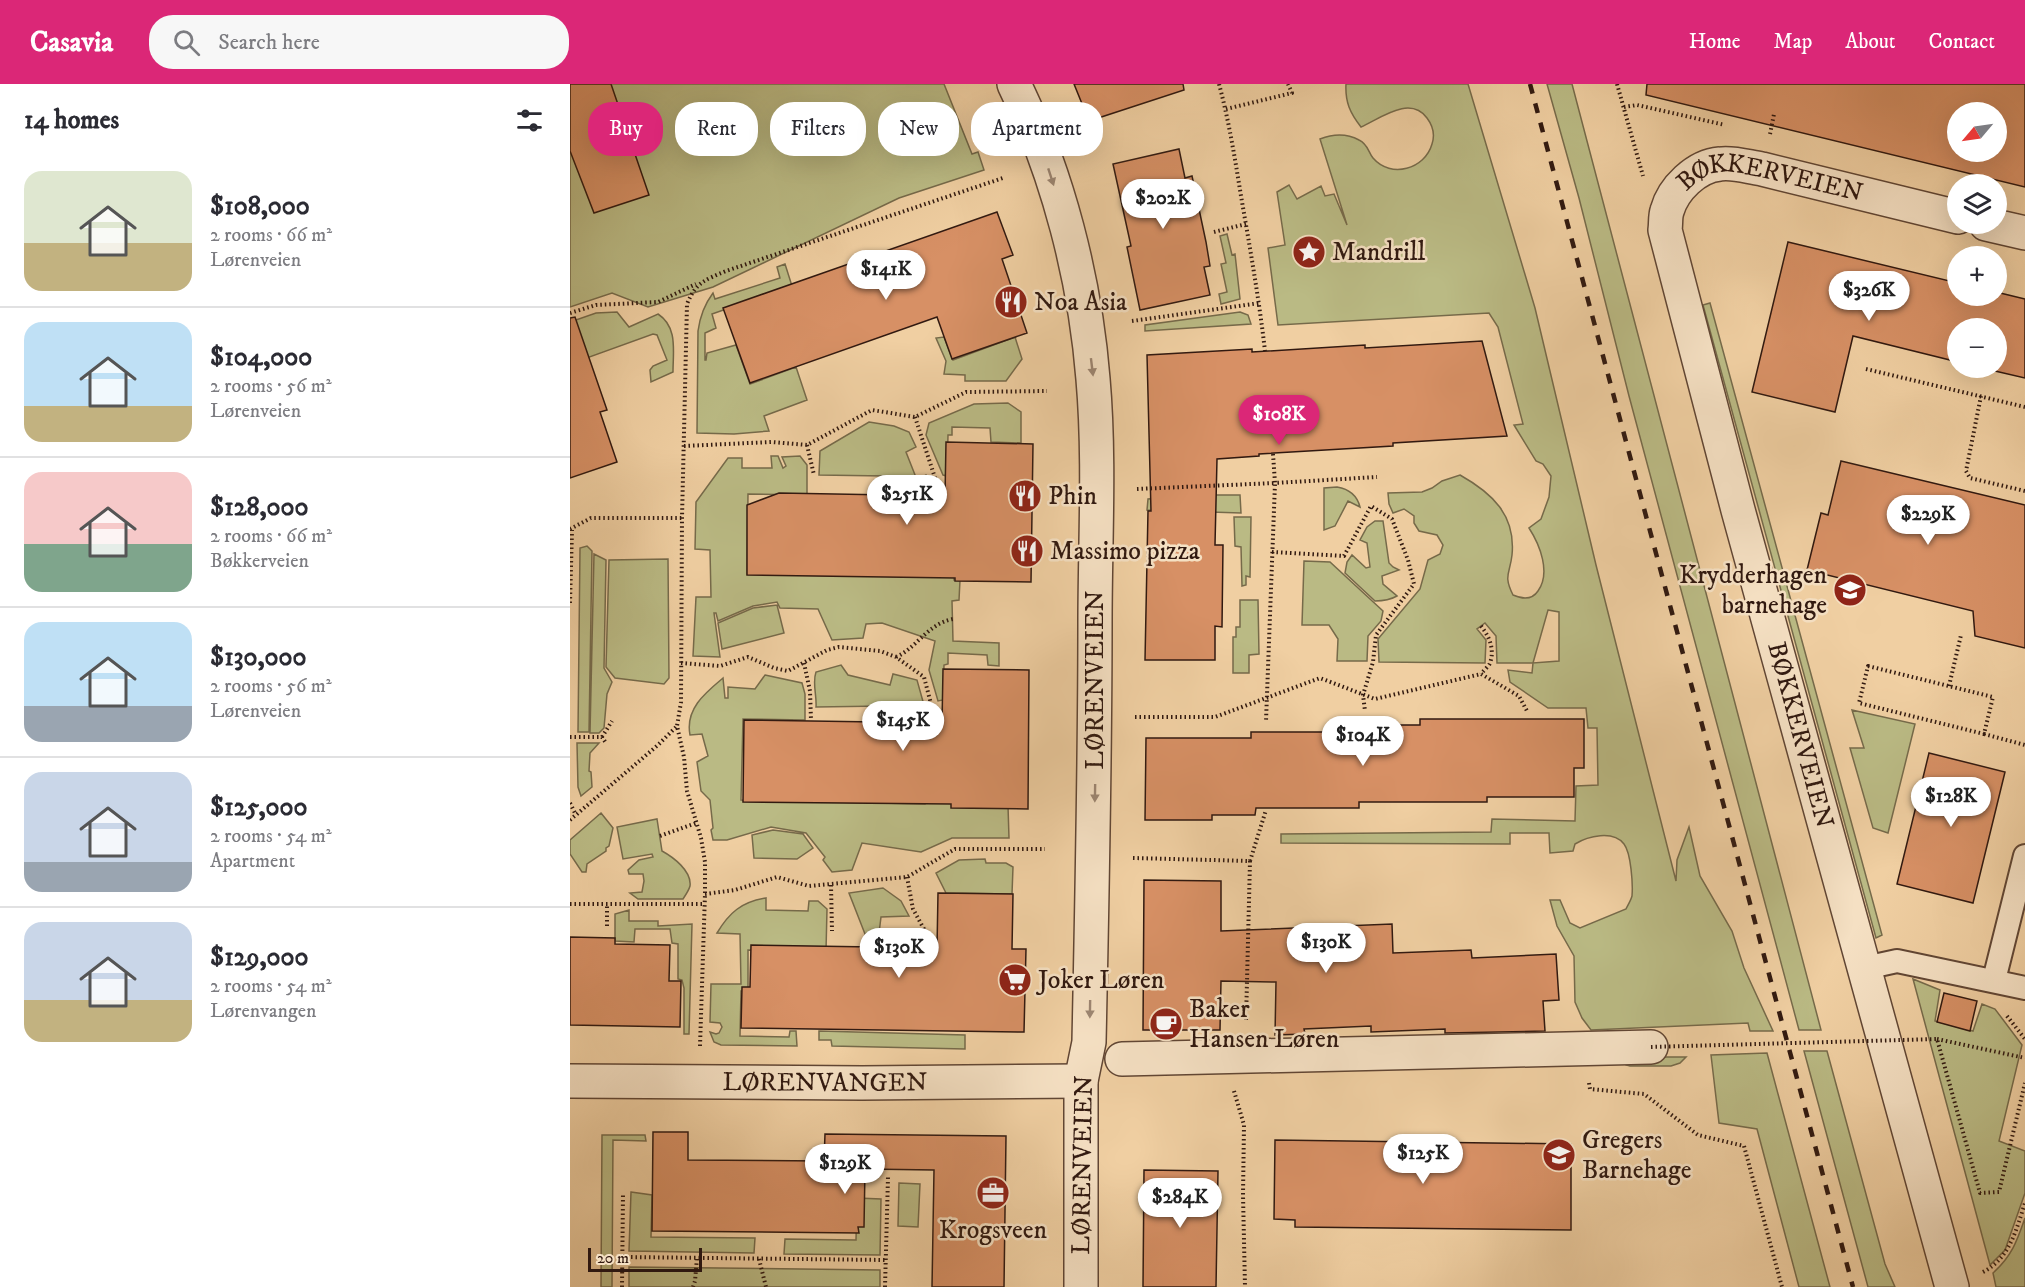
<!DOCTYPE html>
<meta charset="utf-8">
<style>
body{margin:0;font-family:"IM FELL DW Pica",serif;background:#f7f7f7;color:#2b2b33;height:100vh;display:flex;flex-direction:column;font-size:22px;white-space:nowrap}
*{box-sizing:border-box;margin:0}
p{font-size:20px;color:#7c7c81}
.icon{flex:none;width:33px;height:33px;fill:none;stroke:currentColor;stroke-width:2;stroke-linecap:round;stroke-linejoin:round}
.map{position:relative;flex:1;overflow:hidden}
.drawer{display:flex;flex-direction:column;background:#fff;width:570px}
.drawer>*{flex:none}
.top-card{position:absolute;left:18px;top:18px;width:570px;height:54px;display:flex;gap:12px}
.needle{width:39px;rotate:241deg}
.buttons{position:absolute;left:1377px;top:18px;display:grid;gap:12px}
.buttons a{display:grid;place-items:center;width:60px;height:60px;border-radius:50%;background:#fff;box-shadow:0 6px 24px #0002;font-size:30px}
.scale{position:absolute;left:18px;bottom:15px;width:114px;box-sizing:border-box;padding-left:6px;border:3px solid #311910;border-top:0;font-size:16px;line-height:21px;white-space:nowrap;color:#311910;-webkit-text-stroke:4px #f5e0c3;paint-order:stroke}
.price{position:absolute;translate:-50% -51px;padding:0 14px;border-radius:21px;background:#fff;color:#222;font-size:20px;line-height:39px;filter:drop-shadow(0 2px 3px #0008)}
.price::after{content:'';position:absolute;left:50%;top:36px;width:18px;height:14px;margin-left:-9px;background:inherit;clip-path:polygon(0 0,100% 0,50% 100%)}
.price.on{background:#db2777;color:#fff}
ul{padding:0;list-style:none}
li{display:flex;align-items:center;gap:18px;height:150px;padding:0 24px}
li+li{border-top:2px solid #e1e1e2}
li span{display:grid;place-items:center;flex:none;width:168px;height:120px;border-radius:18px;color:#555}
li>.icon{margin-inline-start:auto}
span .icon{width:72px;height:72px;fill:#fffc;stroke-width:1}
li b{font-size:26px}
h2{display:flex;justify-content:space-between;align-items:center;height:72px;padding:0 24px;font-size:26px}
.pill{padding:0 21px;border-radius:24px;background:#fff;box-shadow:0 6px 24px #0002;font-size:21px;line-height:54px}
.pill.on{background:#db2777;color:#fff}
header{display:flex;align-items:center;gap:36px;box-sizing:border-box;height:84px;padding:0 30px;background:#db2777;color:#fff}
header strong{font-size:28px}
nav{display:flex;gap:33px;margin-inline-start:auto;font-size:21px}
.search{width:420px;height:54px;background:#f7f7f7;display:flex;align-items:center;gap:15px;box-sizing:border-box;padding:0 21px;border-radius:24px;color:#7c7c81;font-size:22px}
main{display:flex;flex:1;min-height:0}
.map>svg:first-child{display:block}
.green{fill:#baba84;stroke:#766a4a;stroke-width:1.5;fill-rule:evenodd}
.building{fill:#d79065;stroke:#311910;stroke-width:1.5;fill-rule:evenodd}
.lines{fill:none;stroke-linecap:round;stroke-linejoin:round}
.service-casing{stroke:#614634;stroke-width:26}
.pedestrian-casing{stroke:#614634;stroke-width:36}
.minor-casing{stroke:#614634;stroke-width:36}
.tertiary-casing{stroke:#614634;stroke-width:36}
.path{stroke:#311910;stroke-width:4;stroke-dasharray:1.5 3;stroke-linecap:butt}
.service{stroke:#f5e0c3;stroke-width:22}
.pedestrian{stroke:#f5e0c3;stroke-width:33}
.minor{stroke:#f5e0c3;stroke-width:33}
.tertiary{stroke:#f5e0c3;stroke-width:33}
.rail{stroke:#311910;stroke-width:4.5;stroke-dasharray:10 10;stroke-linecap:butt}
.path-bridge{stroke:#311910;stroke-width:4;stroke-dasharray:1.5 3;stroke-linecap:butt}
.oneway{fill:#9d8672}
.labels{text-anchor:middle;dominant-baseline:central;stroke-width:5;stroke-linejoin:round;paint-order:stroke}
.street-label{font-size:26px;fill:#311910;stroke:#f5e0c3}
.poi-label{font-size:26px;fill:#311910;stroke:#f5e0c3;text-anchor:start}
</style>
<header>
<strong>Casavia</strong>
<div class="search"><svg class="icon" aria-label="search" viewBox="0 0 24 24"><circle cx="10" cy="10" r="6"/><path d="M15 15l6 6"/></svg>Search here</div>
<nav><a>Home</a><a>Map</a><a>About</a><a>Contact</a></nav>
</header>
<main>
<section class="drawer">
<h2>14 homes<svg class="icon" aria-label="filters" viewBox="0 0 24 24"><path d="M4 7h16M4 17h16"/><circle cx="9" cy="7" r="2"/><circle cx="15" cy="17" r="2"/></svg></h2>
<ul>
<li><span style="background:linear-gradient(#dfe7d0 60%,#c2b280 0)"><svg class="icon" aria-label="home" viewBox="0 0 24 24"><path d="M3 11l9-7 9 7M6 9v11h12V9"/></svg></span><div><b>$108,000</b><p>2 rooms · 66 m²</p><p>Lørenveien</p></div></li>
<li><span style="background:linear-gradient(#bfe0f5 70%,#c2b280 0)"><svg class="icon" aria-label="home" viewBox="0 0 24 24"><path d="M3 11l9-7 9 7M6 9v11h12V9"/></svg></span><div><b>$104,000</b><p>2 rooms · 56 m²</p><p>Lørenveien</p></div></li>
<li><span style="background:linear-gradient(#f6c9c9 60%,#7fa58c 0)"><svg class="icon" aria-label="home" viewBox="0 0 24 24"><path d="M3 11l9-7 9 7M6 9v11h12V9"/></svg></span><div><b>$128,000</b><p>2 rooms · 66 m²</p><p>Bøkkerveien</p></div></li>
<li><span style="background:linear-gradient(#bfe0f5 70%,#9aa5b1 0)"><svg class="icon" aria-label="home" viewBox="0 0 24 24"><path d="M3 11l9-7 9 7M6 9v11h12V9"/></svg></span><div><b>$130,000</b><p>2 rooms · 56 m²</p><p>Lørenveien</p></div></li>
<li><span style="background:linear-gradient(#c9d6e8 75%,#9aa5b1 0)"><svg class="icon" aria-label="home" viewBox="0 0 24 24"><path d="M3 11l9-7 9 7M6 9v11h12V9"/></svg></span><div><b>$125,000</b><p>2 rooms · 54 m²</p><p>Apartment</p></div></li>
<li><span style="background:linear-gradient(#c9d6e8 65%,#c2b280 0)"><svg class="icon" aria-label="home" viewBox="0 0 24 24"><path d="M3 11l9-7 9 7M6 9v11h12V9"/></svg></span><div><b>$129,000</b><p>2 rooms · 54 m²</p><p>Lørenvangen</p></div></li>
</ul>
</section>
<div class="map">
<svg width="1455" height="1203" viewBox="0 0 1455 1203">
<rect width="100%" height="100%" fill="#f0cfa2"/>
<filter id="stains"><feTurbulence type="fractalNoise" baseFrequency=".00333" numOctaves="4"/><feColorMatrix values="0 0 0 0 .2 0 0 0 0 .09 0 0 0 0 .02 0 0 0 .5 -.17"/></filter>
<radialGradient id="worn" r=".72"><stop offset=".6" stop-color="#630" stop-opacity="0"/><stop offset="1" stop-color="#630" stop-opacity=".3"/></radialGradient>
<path class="green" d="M0,0H374L402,70L408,68L414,86L329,114L143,203L78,223L42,209L0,223Z
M776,0H898L965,224L1026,481L1106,797L1107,776L1119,743L1130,792L1162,847L1174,884L1203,947H1180L1178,939L1021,946L1012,934L1005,918L1004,872L987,842L980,816H990L1000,839L1010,844L1056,825C1058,821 1061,816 1062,812C1063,800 1061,769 1054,760C1043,746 1018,752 1005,760L1003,767L980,769L979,749H940V760L711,759V750L921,748L922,735L1005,737L1006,702L1028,701L1027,644H1018L1016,624H978L940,598L938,586L962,589L963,579H927L926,552L915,539L907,545L916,556L915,579L809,578L808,555L850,505L858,476L870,470L873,461L867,451L849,447L844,439V432L834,425L823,429L819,420L818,409L852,408L862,404L872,397L890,391C922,409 946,431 942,471C940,490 933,491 943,511C952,515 962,516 968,507C981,489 970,461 959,444L971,435L979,413L981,392L973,380L966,377L944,341L953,340L928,243L919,229L708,241L698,164L715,161L707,108L719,101L727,115L751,102L755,112L764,110L777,141L750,55C763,50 776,49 789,56C798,60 798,68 803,74C821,95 855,85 862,60C865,51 863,42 857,34C840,11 811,34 791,43C780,29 775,18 776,0ZM978,526L989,528V577L963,579Z
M977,0H1002L1251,946H1229L1059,312L1009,114Z
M657,150L662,171L665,170L670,215L651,220L649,210L657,208L651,180L656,179L650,152Z
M215,180L222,202L142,230L146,244L135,249V276H136L137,269L166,261L180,300L226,283L237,316L194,332L199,347L164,350L127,349L128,247C130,232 134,221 143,209L145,215L210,194L207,183Z
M1140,219L1312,851L1306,854L1133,221Z
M47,228L59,243L88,230C108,243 103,267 103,288L81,298L80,286L83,282L97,276L87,251L83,250L0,280V238L26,229Z
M670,228L678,231L681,240L575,247V241Z
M374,253L383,276L445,253L452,275L436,297H395V291L374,290L376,277L366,254Z
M438,319L451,328V359L421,358L420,344L382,343V351H378L377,392L373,391L356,351L359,339L404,320Z
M299,338L324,342L339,348L346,363L336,368L347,396L356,391L366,412H316L315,392L249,391L250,367Z
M201,372H208L213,384L216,382L212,373L230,372L237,381V411L178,410L177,490L384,478V496H390L389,516L382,517L383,557L429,559V582L418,581L417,571L378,569V580L374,581L373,616L368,617L359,586L365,557L312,539L296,540L293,554L262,556L248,525L210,524L207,518L183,522L148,537L146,529H144L150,573L123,572L126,513H141L140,466L125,465L126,418L158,374H172V384H202Z
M767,403C779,405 787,411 790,423L778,417L765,442L754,446V404Z
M634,411H670L671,429L577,426L578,415Z
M664,433H681L680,493L676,492V501L672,502L671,463L665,462Z
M805,437H813L819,479L823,483L829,486L812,492L813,500L827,512C820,516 814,517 805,517L775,489L777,478L782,471L796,484L800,483L797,459L790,456L797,443Z
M17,462L22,467L19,648H8L10,464Z
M24,470L36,476L34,584L42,598L37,610L34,644L29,649H20Z
M98,475L99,594L94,600L45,594L36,583L39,476Z
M734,477L760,478L813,527L811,537L798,552L797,577H767L768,555L759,541H732Z
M670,516H688L689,570L679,571V589H663V553H666V543H670Z
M207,521L214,549L152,565L148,539L183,524Z
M271,581L278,591L320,601L323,590L347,596L359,639L314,638L313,622L246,623C247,611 242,599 246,588Z
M195,591L232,599L235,610V636L173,635L171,716L355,720V708L438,722L439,754H382L351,768L292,759L282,786L262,788L253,776L255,773L236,749L201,743L157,756H143L141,746L143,744L140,716L131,707L127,678L138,672L132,650L120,651C115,625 135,609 153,594L155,614H158V603L185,605Z
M1282,626L1345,640L1318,749L1303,744L1280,664H1294Z
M7,659H29L20,669L19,687L21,688L22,703L11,712L8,703Z
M31,729L43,744L39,762L36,764V767L17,780L16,788H12L0,770V756Z
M87,735L92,767C103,773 122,787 120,802C119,806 115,812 113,815H68L60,809L72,808L74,797L73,790H59L58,786L69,776L83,773L82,770L53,775L47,743Z
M203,746L233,750L243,764L227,775L184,774L182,751Z
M415,775L416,779H436L443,783L442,810L376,809L366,789L389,776Z
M313,804L331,817L339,832L311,833L309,849L295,850L279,809Z
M196,814V826L238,827L239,817H248L257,825L256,867L178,866V907H171L170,952L219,953L220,947H226L227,962L151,961L144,958L140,948L146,950L149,949L152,943L150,939L140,938L141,900H171L170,850L147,849C159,829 171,818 196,814Z
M59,826V837H88V842L122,840L119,950H114V904L112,896L108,895V860L102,859L100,845H65L64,858L45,857V830Z
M1343,895L1370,906L1365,937L1403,947L1412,920L1425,925L1452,961L1429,1057L1455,1067V1109L1435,1166L1420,1181Z
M249,947L395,951V965L262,962L261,956H249Z
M1234,967H1257L1315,1180L1325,1203H1298Z
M1197,969L1260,1203H1229L1187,1045L1149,1039L1141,971Z
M1055,973H1116L1110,979L1101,982H1060L1056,981Z
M32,1051H75L76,1057L43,1056L42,1203H31Z
M329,1099L350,1100L348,1143L328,1142Z
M61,1108L82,1111L81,1153L185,1154L184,1169L59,1167Z
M287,1114L311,1115L310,1171L214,1170L215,1155L286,1156Z
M1455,1134V1203H1426L1423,1189C1442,1172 1447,1157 1455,1134Z
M59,1183L310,1186V1203H59Z"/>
<path class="building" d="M0,0H41L79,111L24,129L0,67Z
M504,0H613L614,6L519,37Z
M1077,0H1455V103L1076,11ZM1388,28H1426V68H1388Z
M609,65L615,94L622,92L636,158L640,182L634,183L640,211L570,226L557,163L561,162L543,80Z
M427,128L443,171L432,175L457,249L382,275L367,233L180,299L153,224Z
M1218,158L1388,199V212H1426V208L1455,215V294L1412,284H1426V244H1388V278L1283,252L1265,328L1182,308Z
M5,233L37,326L30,328L47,378L0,394V234Z
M912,257L937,352L823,359V362L689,370V372L647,375L645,461H653L652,543L645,542V576H575L578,427H581L577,271L682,265V268L795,261V264Z
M376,358L463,360L461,498L385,497V494L177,491V421L209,409L375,412Z
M1271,377L1455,421V564L1405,552L1403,527L1237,486L1251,429L1258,431Z
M373,585L459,586L458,725L381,724V720L173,718L174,636L372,639Z
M850,635H1014V684H1004V713H917V718H789V724H686L685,731H642V736H575L576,654H681V648H774V641H850Z
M1359,669L1435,688L1403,819L1327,800Z
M574,796L651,797V847L822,840L823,869L901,866L902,874L986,870L989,916L973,917L975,947L875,949V945L801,948V942L734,945L735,950L705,951L706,898L651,897L650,946H573Z
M368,809L443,810L442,865H456L454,948L171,944L172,903H180L181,861L367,864Z
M0,853L45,854V860L100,861L99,897H111L110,943L0,941Z
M1374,909L1407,917L1400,947L1367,938Z
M83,1048H118V1076L254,1077L255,1050L436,1052L434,1203H362L364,1086L295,1085L294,1143H288L289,1149L82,1147Z
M705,1056L1001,1060V1146L725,1143V1136L704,1135Z
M574,1086L648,1087L646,1203H573Z"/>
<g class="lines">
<defs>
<path id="service" d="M1295,884L1327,877L1455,904
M1424,896L1455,772"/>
<path id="pedestrian" d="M552,975L1081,963"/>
<g id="minor">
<path d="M1416,140L1455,149"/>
<path id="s1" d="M0,997L292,999L511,997"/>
<path id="s2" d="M1382,1203L1168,426L1095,146C1096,140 1095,133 1097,127C1103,105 1126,82 1150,80C1164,78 1178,83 1192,85L1388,133"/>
</g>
<path id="tertiary" d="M444,0C488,90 515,195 523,295C530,375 525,458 525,539C525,679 522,818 519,958L511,997V1203"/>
</defs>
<use href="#service" class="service-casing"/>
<use href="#pedestrian" class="pedestrian-casing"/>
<use href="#minor" class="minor-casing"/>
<use href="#tertiary" class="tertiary-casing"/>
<path class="path" d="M649,0C659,37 665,75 671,112C680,164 689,215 695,267
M1047,0L1073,92
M1054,23L1067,21L1155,41
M656,25L722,9L718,0
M1200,50L1204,30
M644,148L676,140
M0,229L26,221L88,218L126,200
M562,237L690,219
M1296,285L1455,323
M1411,312L1396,387L1400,394L1455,407
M345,333L371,412
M237,361L244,391
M114,362L201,358L237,361L302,326L345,333L396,308L477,307
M703,370L705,399L807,393
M567,405L705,399L696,637
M0,445L21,434H112
M702,468L774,472L801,422L822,435L838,476L844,500L806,551L803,578L793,611L795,627
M0,519L2,446
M911,542C919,552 925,565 920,579C919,582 913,587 911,590
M326,573C348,563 357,540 383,535
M111,579L150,582L178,573L204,584L218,587L257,566L269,563L310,567L326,573L354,593L366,639
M234,579L240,607L241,636
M1298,582L1423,613L1414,650L1289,619Z
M1379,602L1391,551
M565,633H645L750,594L805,615L911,590L949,612L957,627
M1414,650L1455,661
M0,653H32L36,659
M32,653L42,637
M0,719L6,731
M0,736L88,661L106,643
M90,752L126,739
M563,774L680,777L676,937
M680,777L696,726
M337,793L343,825L360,856
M261,801L262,847
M135,810L165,806L207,793L239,802L337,793L385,765H475
M0,820H134
M37,842V821
M1437,932L1455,955
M1367,955L1455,974
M130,962L135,810V778L131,754L117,707L114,673L107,642L111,618L112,434L117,220C126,198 135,196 156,187L433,94
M1019,999L1020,1005L1074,1010L1128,1051L1174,1062L1212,1203
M664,1007L674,1041L673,1111L675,1203
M52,1173L316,1176
M189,1175L196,1203
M1413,1188C1440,1174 1446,1146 1455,1119
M52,1203L53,1110
M123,1203L125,1197L127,1174
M315,1203L318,1093"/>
<use href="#service" class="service"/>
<use href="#pedestrian" class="pedestrian"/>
<use href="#minor" class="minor"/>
<use href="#tertiary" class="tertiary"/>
<path class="rail" d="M960,0L1283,1203"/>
<path class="path-bridge" d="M1081,963L1367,955L1410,1109L1429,1108L1455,999"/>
</g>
<defs><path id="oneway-solid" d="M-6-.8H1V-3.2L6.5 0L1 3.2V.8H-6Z" transform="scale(1.5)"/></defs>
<g class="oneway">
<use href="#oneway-solid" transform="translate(481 93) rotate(72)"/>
<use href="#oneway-solid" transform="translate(522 283) rotate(83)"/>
<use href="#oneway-solid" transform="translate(525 709) rotate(91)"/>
<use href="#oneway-solid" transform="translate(520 925) rotate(91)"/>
</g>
<defs>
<symbol id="sight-disc" viewBox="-11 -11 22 22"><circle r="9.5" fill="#8f2418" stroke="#f5e0c3"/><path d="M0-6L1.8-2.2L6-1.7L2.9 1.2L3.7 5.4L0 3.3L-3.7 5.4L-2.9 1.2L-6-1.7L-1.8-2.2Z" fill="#fff"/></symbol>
<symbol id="restaurant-disc" viewBox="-11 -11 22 22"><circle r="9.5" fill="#8f2418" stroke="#f5e0c3"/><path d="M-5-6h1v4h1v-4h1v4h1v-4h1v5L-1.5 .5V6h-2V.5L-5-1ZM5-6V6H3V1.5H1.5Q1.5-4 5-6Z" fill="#fff"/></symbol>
<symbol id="school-disc" viewBox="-11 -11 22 22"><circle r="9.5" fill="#8f2418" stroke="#f5e0c3"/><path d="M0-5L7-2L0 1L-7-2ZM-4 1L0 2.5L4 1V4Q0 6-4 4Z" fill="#fff"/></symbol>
<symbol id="supermarket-disc" viewBox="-11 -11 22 22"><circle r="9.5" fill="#8f2418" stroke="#f5e0c3"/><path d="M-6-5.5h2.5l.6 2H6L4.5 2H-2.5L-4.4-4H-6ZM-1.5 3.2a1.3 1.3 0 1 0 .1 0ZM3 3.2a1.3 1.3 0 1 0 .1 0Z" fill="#fff"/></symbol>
<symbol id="cafe-disc" viewBox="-11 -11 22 22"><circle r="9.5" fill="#8f2418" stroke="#f5e0c3"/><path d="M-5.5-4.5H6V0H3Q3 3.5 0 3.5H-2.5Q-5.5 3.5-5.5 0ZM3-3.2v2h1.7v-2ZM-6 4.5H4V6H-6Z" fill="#fff"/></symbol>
<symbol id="office-disc" viewBox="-11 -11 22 22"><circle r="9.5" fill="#8f2418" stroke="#f5e0c3"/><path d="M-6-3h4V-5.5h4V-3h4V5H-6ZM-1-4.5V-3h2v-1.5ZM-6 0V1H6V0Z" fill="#fff"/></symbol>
</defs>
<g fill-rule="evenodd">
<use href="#sight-disc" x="720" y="149" width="38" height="38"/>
<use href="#restaurant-disc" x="422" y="199" width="38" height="38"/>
<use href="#restaurant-disc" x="436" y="393" width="38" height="38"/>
<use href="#restaurant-disc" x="438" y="448" width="38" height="38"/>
<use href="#school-disc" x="1261" y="487" width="38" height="38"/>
<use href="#supermarket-disc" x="426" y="877" width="38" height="38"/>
<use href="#cafe-disc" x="577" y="921" width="38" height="38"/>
<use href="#school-disc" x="970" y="1052" width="38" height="38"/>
<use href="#office-disc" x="404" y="1090" width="38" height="38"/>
</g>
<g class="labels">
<g class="street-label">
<text stroke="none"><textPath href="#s2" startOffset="1239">BØKKERVEIEN</textPath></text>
<text transform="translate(525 596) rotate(-90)">LØRENVEIEN</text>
<text transform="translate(1230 651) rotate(75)">BØKKERVEIEN</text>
<text stroke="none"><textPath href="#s1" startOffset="255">LØRENVANGEN</textPath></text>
<text transform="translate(513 1081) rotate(-89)">LØRENVEIEN</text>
</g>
<g class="poi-label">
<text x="762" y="168">Mandrill</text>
<text x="464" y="218">Noa Asia</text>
<text x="478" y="412">Phin</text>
<text x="480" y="467">Massimo pizza</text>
<text x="1257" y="491" text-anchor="end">Krydderhagen<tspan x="1257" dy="30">barnehage</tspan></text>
<text x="468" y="896">Joker Løren</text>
<text x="619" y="925">Baker<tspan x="619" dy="30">Hansen Løren</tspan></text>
<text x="1012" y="1056">Gregers<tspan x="1012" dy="30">Barnehage</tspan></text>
<text x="423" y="1146" text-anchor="middle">Krogsveen</text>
</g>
</g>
<rect width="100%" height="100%" filter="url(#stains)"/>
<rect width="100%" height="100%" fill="url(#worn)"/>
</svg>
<div class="buttons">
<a><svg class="needle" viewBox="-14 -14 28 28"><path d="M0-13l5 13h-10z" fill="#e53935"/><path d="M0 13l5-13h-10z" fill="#7c7c81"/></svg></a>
<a><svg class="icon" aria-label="layers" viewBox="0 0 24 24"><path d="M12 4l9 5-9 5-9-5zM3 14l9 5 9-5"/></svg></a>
<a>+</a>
<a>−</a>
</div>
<div class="scale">20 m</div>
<b class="price" style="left:593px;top:146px">$202K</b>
<b class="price" style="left:316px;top:217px">$141K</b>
<b class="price" style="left:1299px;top:238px">$326K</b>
<b class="price on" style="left:709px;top:362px">$108K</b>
<b class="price" style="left:337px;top:442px">$251K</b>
<b class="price" style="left:1358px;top:462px">$229K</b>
<b class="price" style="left:333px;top:668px">$145K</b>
<b class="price" style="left:793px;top:683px">$104K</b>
<b class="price" style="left:1381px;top:744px">$128K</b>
<b class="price" style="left:756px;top:890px">$130K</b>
<b class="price" style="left:329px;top:895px">$130K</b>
<b class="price" style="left:853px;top:1101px">$125K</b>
<b class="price" style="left:275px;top:1111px">$129K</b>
<b class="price" style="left:610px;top:1145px">$284K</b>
<div class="top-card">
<a class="pill on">Buy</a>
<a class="pill">Rent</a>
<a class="pill">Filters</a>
<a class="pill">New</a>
<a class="pill">Apartment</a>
</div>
</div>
</main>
